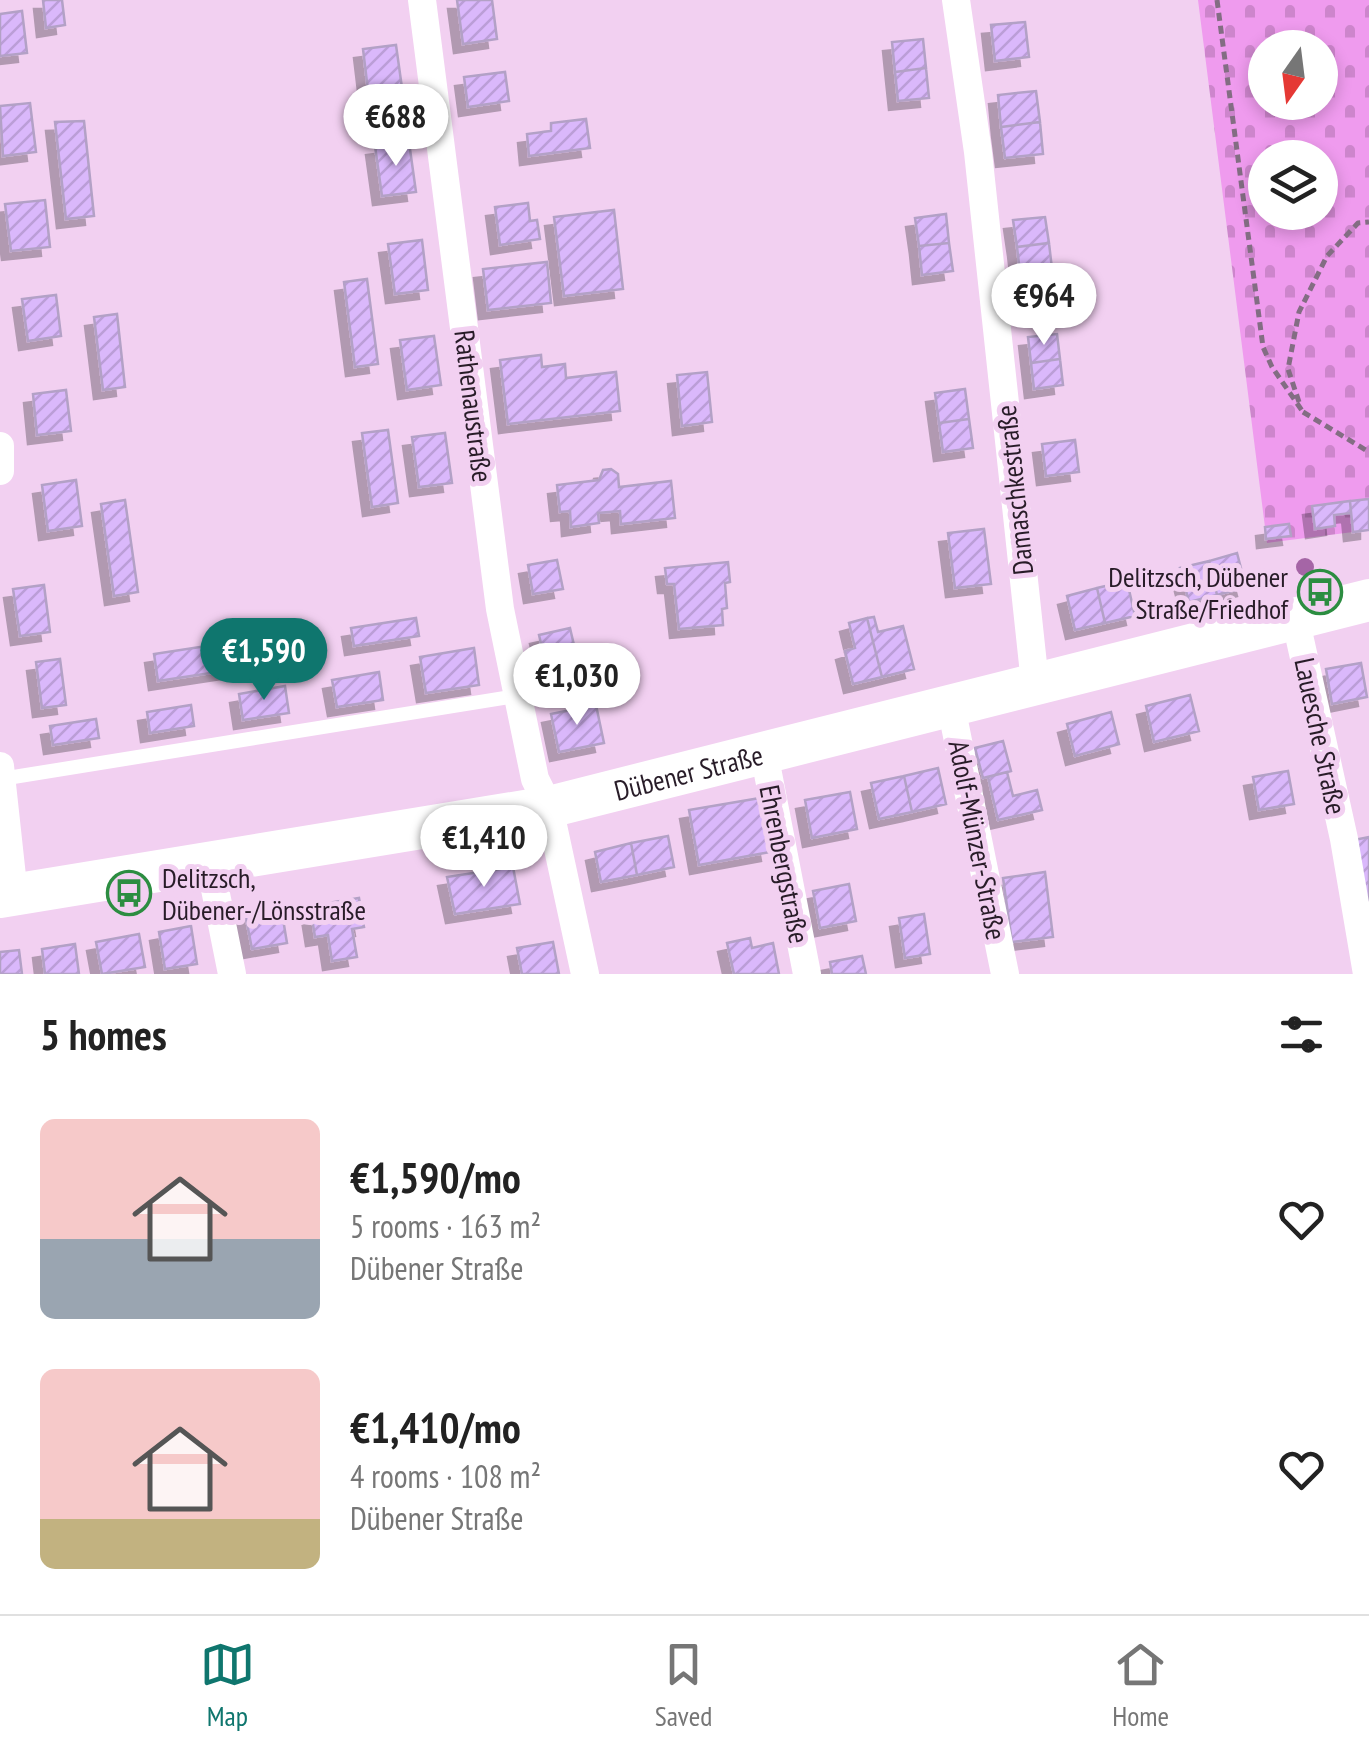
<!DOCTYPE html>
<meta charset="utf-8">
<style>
body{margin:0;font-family:"PT Sans Narrow",sans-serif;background:#f6f6f6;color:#222;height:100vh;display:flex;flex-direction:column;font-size:38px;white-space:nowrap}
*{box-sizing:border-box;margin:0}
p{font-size:32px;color:#767676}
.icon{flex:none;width:55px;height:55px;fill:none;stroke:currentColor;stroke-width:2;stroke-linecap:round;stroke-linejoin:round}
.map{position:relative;height:974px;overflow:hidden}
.side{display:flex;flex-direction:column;background:#fff;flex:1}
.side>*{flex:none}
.needle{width:65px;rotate:194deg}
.buttons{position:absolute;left:1248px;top:30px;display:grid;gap:20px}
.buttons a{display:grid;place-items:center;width:90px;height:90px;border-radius:50%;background:#fff;box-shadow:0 5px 15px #0003;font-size:50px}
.price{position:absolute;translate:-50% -85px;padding:0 22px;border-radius:35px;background:#fff;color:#222;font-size:32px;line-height:65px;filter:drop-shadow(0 2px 5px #0008)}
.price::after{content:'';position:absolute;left:50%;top:60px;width:30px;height:22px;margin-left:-15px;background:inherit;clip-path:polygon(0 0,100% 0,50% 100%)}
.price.current{background:#0f766e;color:#fff}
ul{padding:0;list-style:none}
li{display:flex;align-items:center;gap:30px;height:250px;padding:0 40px}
li span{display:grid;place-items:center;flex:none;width:280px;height:200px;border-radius:15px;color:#555}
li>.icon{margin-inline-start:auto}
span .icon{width:120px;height:120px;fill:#fffc;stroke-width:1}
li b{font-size:42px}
h2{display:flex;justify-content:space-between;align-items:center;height:120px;padding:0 40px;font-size:42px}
.menu{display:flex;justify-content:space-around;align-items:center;height:140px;border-top:2px solid #e0e0e0;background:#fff;font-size:28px;color:#767676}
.menu a{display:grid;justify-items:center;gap:5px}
.menu .current{color:#0f766e}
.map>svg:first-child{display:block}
.cemetery{fill:url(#cemetery-stones);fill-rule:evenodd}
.building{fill:url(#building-hatch);stroke:#b3a1c6;stroke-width:2.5;filter:url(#shadow)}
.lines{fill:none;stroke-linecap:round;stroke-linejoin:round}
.path{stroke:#836d83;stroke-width:5;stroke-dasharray:8 5;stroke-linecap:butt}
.service{stroke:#fff;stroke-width:14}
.minor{stroke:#fff;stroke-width:28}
.primary{stroke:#fff;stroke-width:42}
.tree{fill:#a565a6}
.labels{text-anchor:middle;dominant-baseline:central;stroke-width:10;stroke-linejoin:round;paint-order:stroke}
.street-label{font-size:28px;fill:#281c28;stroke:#f2d0f1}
.poi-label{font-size:28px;fill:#281c28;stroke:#f2d0f1;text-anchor:end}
</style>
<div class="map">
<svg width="1369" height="974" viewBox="0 0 1369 974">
<defs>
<pattern id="cemetery-stones" width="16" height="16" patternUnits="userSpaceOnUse" patternTransform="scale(2.5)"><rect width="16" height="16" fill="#ef9bee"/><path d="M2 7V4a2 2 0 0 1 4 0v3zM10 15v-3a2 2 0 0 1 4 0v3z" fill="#cd85cc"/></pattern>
<pattern id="building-hatch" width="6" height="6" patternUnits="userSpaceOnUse" patternTransform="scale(2.5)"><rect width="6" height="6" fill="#dab8fb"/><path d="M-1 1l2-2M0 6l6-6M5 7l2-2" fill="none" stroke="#bb9ed7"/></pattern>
<filter id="shadow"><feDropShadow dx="-9" dy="9" stdDeviation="0" flood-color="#0004"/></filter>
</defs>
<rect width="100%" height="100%" fill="#f2d0f1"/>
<path class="cemetery" d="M1198,0H1369V530L1267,543ZM1265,48H1320V102H1265ZM1265,158H1320V212H1265Z"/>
<path class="building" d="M43,0H62L65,25L46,28Z
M457,0H492L497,39L463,44Z
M22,11L27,53L0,56V14Z
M1025,22L1029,57L995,61L991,25Z
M923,39L926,68L895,72L892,42Z
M396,45L403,95L369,99L363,49Z
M926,68L929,98L898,101L895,72Z
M505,72L509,101L468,107L464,77Z
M1036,91L1040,122L1001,127L998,95Z
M30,103L36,152L3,156L0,106Z
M586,119L590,148L529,156L527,134L551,131V123Z
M84,121L94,216L66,219L55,122Z
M1040,122L1043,154L1005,158L1001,127Z
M409,142L416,192L382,196L375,146Z
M45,200L50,247L11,251L5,204Z
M528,203L530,221L537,220L540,239L500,245L495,207Z
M614,210L623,289L564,296L554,217Z
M946,214L949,243L919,246L915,218Z
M1045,217L1049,243L1017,247L1013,220Z
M422,240L428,290L395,294L388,244Z
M949,243L953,271L922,275L919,246Z
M1049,243L1054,286L1022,290L1017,247Z
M547,262L551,303L488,310L483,269Z
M367,279L378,364L355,367L344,282Z
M56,295L61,336L28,341L22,299Z
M117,314L125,387L103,390L94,317Z
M1057,334L1060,359L1031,363L1028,337Z
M434,336L441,385L407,390L400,340Z
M541,355L542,367L565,364L566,378L616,372L620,411L508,424L500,360Z
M1060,359L1063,385L1034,389L1031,363Z
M707,372L712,422L682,426L677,375Z
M965,389L969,419L939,423L935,393Z
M66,390L71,431L37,435L33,394Z
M969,419L973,448L943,452L939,423Z
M388,430L398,503L372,507L362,433Z
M445,433L452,483L419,487L412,437Z
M1075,440L1079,472L1046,476L1042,444Z
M611,469L618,474L619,487L671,481L675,518L621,524L620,511L598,513L599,523L571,527L570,511L560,512L557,485L599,480L603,470Z
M76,480L82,526L48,531L42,485Z
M1369,499V530L1353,532L1350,501Z
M125,500L138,592L114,596L101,504Z
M1350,501L1351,513L1334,515L1335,526L1315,529L1312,506Z
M1289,524L1291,536L1266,539L1265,527Z
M984,529L991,584L955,588L948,533Z
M1237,553L1246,587L1217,595L1209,561Z
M557,560L563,589L533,594L528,565Z
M1209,561L1217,595L1189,602L1180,568Z
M728,562L730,582L725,583L727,608L722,609L723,625L679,629L674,584H667L665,568Z
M1127,581L1135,616L1105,623L1097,588Z
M44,585L50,632L20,636L13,589Z
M1097,588L1105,623L1075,630L1067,596Z
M874,617L878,632L903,626L914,669L882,677L867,618Z
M416,618L419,636L354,646L351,628Z
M867,618L882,677L853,684L845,651L855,648L849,623Z
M570,628L577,658L546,665L539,635Z
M246,640L250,667L158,681L154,654Z
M474,648L479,685L426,693L420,657Z
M60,659L66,705L42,708L36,662Z
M1361,663L1367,697L1332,704L1326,669Z
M379,672L383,700L337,707L332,680Z
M285,686L289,713L243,720L239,694Z
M1190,695L1199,731L1154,742L1146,706Z
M191,705L194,726L150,733L147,712Z
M596,705L604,743L559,752L551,714Z
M1111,712L1119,744L1075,756L1067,724Z
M96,719L99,738L53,745L50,726Z
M1003,741L1011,771L983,778L975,748Z
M938,768L946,804L912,812L904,776Z
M1288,771L1294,804L1259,810L1253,777Z
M1007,772L1013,796L1037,790L1042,810L998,820L988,777Z
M904,776L912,812L879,819L871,783Z
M850,792L857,829L812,838L805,800Z
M760,798L770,852L699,865L689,810Z
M668,836L674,867L637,875L631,843Z
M1369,837V900L1365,901L1354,840Z
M631,843L637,875L601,882L595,852Z
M513,867L520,904L455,914L447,877Z
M1045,872L1053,937L1012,942L1003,878Z
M849,884L856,921L820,928L813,891Z
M359,898L364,927L352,929L357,957L332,961L328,935L315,937L310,906Z
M281,907L287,943L252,949L245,913Z
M924,914L930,954L905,958L899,918Z
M191,926L197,964L165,969L159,932Z
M139,934L145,967L102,974L96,942Z
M750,938L752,948L773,943L779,974H734L727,943Z
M553,942L559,974H522L517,948Z
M75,944L79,974H45L42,949Z
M19,950L22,974H0V952Z
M862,956L866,974H832L830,962Z"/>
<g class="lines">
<path class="path" d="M1217,0L1263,347L1272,367L1303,412
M1299,402L1288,369L1299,312L1327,256L1358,223L1369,222
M1303,412L1369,452"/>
<path class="service" d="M1,779L516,696"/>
<path class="minor" d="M422,0L500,609L535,779L549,807L585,974
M956,0L978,152L1035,683
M0,446V471
M1295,617L1344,839L1367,974
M951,706L1005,974
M764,753L807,974
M0,766L14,895
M210,864L232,974"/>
<path class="primary" id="s1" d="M0,897L549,807L1369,600"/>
</g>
<circle class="tree" cx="1305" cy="567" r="9"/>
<defs>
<symbol id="bus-ring" viewBox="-11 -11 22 22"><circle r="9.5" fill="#f2d0f1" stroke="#2c8d41" stroke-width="1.5"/><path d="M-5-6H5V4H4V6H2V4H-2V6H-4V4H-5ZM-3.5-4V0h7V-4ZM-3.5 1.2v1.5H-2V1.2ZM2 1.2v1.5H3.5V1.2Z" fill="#2c8d41"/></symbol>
</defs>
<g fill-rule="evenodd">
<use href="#bus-ring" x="1295" y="567" width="50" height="50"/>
<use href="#bus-ring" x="104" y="868" width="50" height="50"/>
</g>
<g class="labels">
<g class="street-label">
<text transform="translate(474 406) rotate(83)">Rathenaustraße</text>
<text transform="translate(1014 490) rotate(-96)">Damaschkestraße</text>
<text transform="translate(1321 736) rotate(78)">Lauesche Straße</text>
<text stroke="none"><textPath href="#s1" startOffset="700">Dübener Straße</textPath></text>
<text transform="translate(978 840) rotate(79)">Adolf-Münzer-Straße</text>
<text transform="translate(785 864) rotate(79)">Ehrenbergstraße</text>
</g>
<g class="poi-label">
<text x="1288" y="576">Delitzsch, Dübener<tspan x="1288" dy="32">Straße/Friedhof</tspan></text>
<text x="162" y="877" text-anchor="start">Delitzsch,<tspan x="162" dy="32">Dübener-/Lönsstraße</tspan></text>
</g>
</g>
</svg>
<div class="buttons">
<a><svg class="needle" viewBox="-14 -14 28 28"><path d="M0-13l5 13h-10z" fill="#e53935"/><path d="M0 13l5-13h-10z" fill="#767676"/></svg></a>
<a><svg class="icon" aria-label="layers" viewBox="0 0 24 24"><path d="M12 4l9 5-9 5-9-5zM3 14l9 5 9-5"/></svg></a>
</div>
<b class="price" style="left:396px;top:169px">€688</b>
<b class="price" style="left:1044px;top:348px">€964</b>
<b class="price current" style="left:264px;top:703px">€1,590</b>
<b class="price" style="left:577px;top:728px">€1,030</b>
<b class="price" style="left:484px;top:890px">€1,410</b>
</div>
<section class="side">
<h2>5 homes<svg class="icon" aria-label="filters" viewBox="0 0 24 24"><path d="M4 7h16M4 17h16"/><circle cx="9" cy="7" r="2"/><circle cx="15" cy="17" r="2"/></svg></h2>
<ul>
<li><span style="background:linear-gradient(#f6c9c9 60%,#9aa5b1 0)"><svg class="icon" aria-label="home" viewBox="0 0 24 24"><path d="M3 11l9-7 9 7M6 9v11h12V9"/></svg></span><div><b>€1,590/mo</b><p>5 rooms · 163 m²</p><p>Dübener Straße</p></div><svg class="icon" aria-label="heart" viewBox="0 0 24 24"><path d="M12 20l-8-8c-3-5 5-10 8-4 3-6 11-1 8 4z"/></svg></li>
<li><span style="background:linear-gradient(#f6c9c9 75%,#c2b280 0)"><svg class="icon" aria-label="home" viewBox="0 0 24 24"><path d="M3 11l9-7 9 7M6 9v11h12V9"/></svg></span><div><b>€1,410/mo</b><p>4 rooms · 108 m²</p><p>Dübener Straße</p></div><svg class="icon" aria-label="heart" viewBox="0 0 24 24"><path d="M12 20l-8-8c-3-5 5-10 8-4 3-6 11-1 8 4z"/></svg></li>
</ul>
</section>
<nav class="menu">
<a class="current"><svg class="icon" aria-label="map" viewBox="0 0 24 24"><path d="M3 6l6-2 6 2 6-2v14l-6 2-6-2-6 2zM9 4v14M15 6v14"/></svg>Map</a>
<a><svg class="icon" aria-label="saved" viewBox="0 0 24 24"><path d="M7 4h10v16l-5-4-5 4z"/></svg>Saved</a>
<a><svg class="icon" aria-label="home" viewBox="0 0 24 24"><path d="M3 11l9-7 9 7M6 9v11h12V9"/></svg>Home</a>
</nav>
